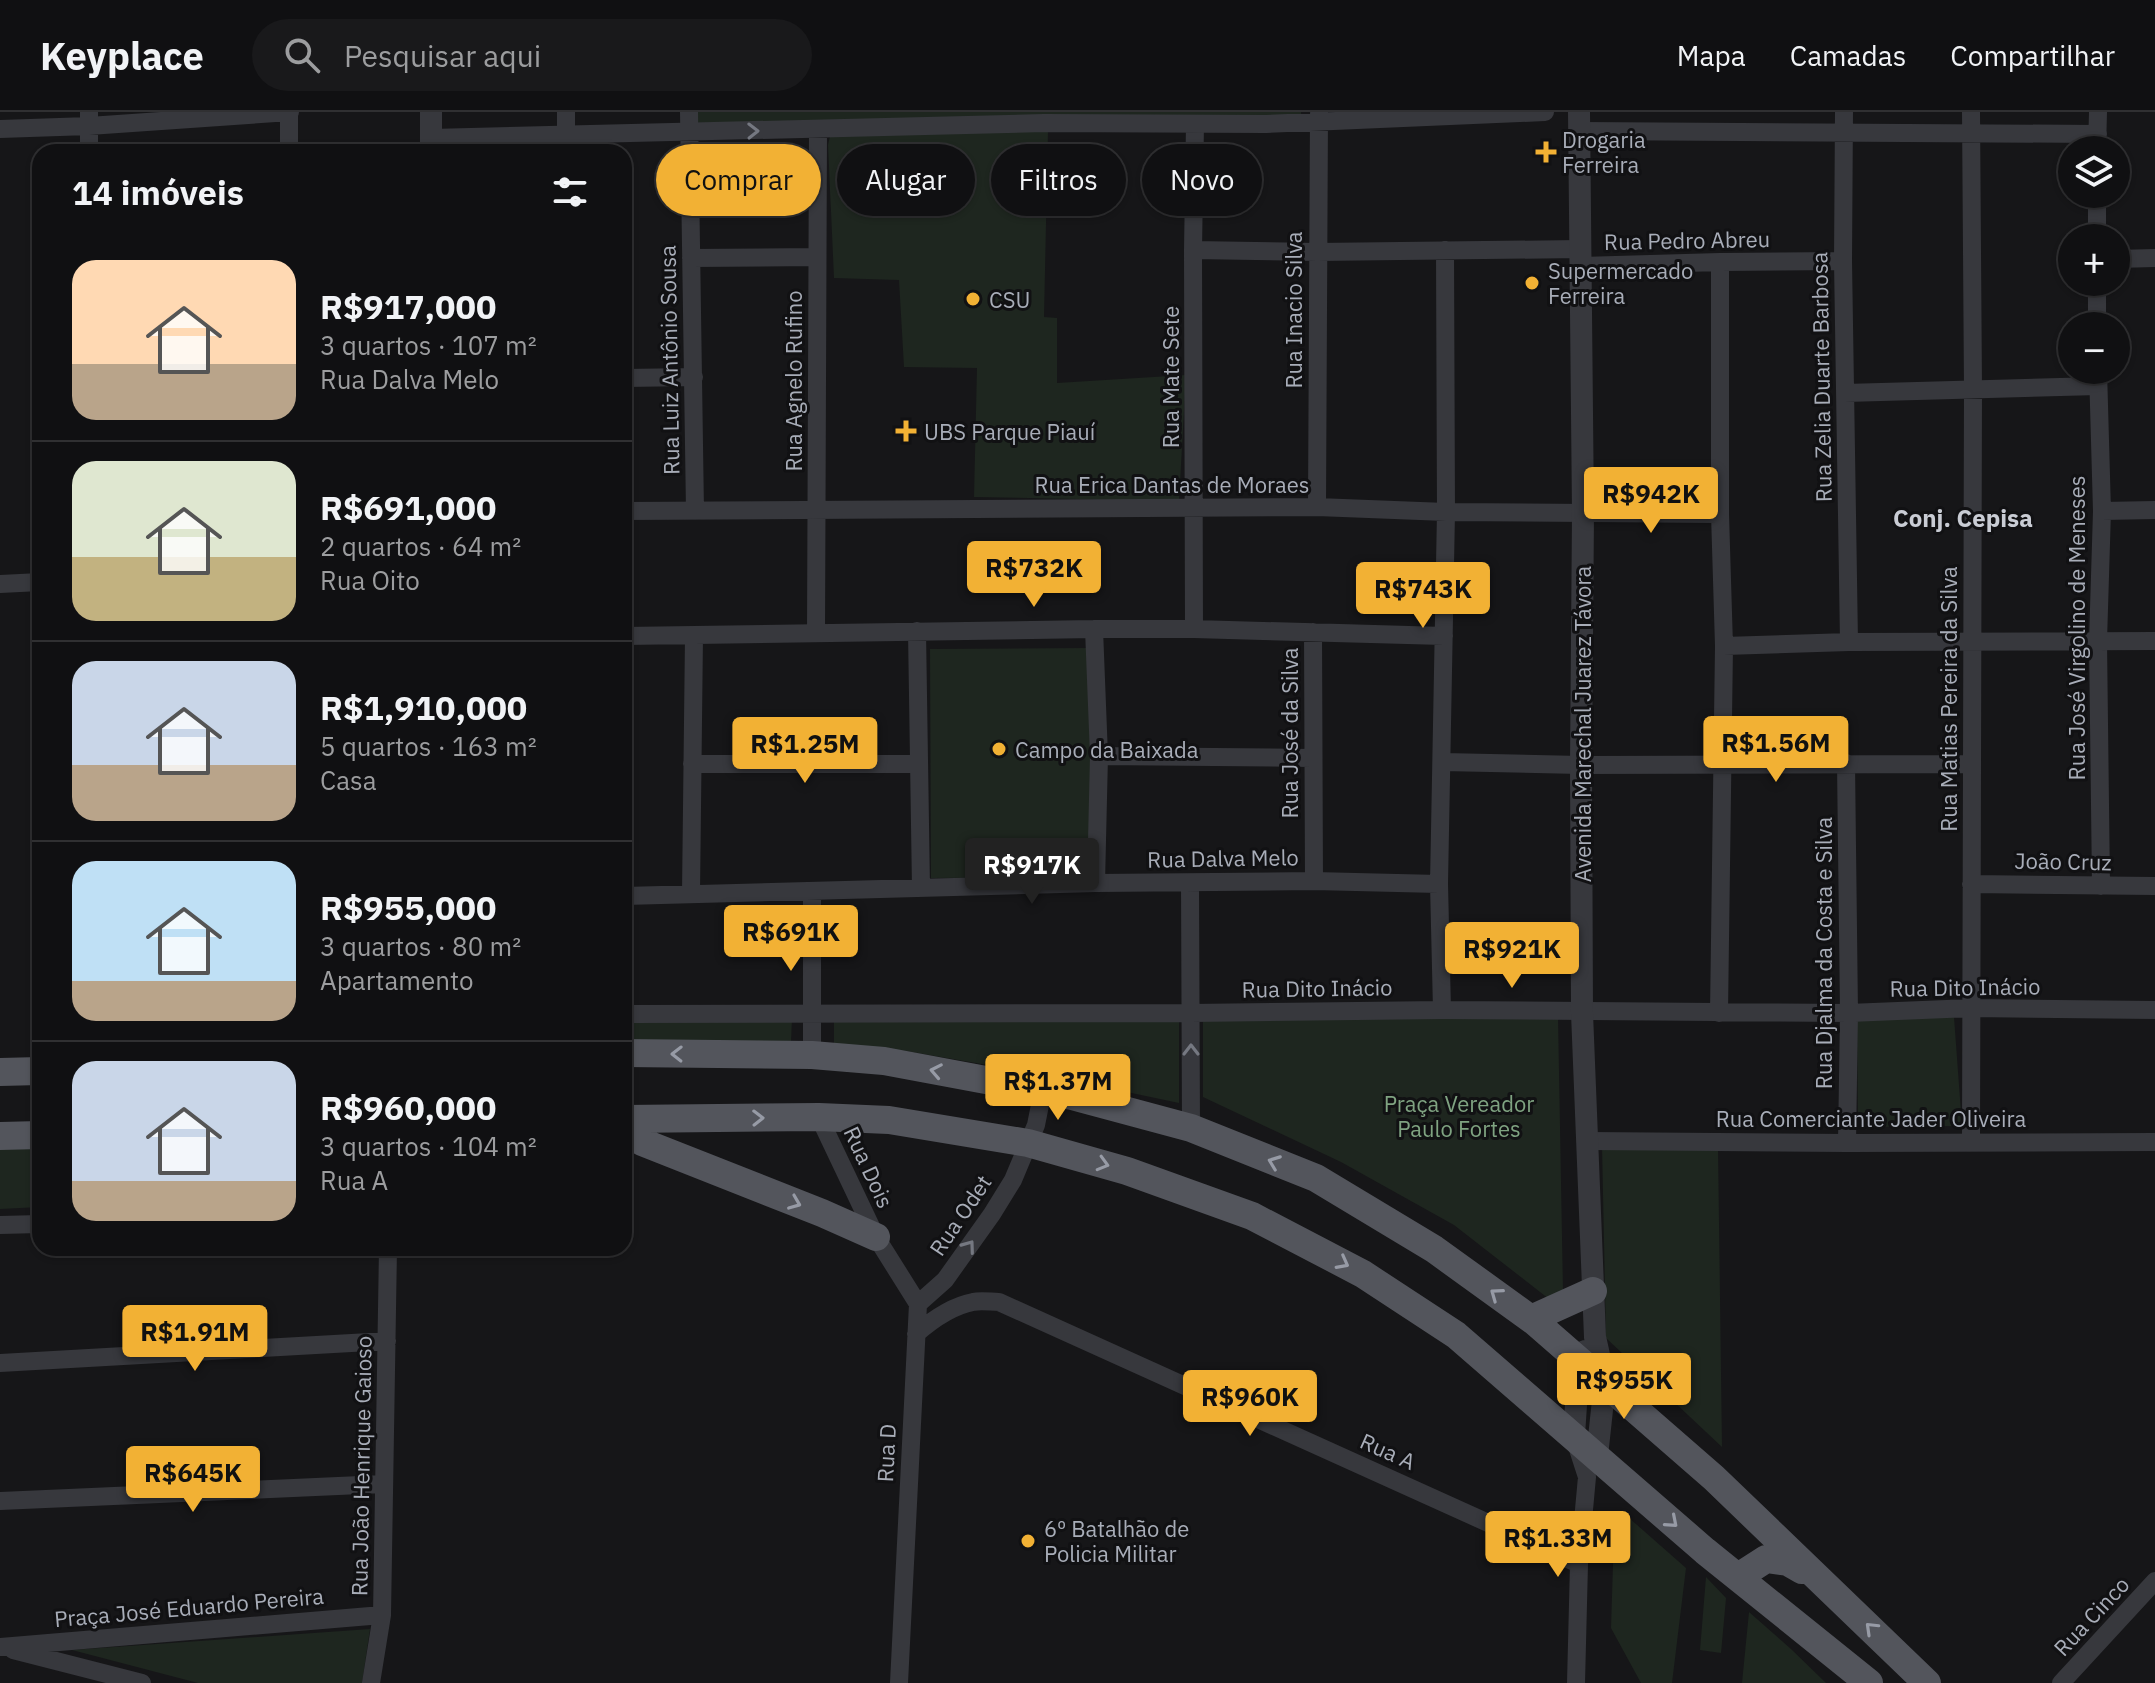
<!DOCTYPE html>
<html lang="pt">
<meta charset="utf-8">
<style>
body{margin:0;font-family:"IBM Plex Sans",sans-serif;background:#19191b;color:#f1f3f6;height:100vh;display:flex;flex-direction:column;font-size:30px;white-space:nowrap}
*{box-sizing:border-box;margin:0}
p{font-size:26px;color:#9c9d9f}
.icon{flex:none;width:44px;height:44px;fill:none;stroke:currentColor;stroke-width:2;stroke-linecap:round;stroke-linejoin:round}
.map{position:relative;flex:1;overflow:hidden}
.details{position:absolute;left:32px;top:32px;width:600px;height:1112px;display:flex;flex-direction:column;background:#101012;border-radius:24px;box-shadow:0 2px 6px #0004,0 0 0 2px #303032}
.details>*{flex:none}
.hud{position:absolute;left:656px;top:32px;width:760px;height:72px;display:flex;gap:16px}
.fabs{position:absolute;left:2058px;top:24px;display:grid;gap:16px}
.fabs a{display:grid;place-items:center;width:72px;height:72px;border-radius:50%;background:#101012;box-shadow:0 2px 6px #0004,0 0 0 2px #303032;font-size:40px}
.price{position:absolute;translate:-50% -68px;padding:0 18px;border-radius:8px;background:#f2b134;color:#111;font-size:26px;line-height:52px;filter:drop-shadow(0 2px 4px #0008)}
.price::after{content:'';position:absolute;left:50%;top:48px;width:24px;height:18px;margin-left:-12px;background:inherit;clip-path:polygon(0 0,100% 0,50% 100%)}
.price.current{background:#222;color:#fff}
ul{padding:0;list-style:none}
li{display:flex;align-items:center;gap:24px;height:200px;padding:0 40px}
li+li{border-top:2px solid #303032}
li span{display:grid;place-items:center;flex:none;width:224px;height:160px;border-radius:24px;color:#555}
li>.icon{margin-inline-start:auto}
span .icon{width:96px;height:96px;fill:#fffc;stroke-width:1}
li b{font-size:34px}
h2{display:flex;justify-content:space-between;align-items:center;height:96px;padding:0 40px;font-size:34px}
.tag{padding:0 28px;border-radius:36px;background:#101012;box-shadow:0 2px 6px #0004,0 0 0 2px #303032;font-size:28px;line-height:72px}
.tag.current{background:#f2b134;color:#111}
header{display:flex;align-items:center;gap:48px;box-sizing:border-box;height:112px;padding:0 40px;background:#101012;border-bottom:2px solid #303032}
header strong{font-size:38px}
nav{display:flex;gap:44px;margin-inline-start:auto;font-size:28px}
.search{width:560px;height:72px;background:#19191b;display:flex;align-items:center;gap:20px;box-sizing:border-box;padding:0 28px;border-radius:44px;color:#9c9d9f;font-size:30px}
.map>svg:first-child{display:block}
.green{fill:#1e261f}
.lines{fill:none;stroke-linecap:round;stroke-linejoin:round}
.minor{stroke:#37383d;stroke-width:18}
.tertiary{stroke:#37383d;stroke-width:22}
.primary{stroke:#53555c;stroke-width:28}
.oneway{stroke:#757881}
.oneway2{stroke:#979ba6}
.poi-dot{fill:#f2b134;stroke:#111113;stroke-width:3}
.labels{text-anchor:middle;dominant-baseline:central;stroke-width:6;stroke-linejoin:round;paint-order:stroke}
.poi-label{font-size:22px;fill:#a8adb8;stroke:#111113;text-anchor:start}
.street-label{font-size:22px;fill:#a8adb8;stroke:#111113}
.park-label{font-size:22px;fill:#7fa381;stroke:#111113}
.neighbourhood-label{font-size:24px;font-weight:bold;fill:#c9ccd4;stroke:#111113}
</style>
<header>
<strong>Keyplace</strong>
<div class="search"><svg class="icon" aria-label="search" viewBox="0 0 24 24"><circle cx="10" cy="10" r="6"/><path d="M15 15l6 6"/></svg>Pesquisar aqui</div>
<nav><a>Mapa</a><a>Camadas</a><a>Compartilhar</a></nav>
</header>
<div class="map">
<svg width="2155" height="1571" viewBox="0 0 2155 1571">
<rect width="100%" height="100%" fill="#161618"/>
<path class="green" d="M688,0H1301V3L688,11Z
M1048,19L1044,205L1057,206V271L1186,263L1179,389L974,385L977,256L904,255L899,168L834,166L828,33L830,24Z
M1090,536L1091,765L931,766L930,537Z
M1558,905L1563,1179L1549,1187L1454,1113L1341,1050L1203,985V908Z
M1954,905L1962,1014L1858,1015L1857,908Z
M624,906H792L791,930L624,932Z
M1179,906V991L1051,964L906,939L834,933V910Z
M40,1031V1095L0,1097V1033Z
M1602,1034L1718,1035L1722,1335L1606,1226Z
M1620,1403L1628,1405L1686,1456L1672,1571H1641L1611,1516L1614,1420Z
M1706,1465L1726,1486L1721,1541L1700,1538Z
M1749,1500L1791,1537L1826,1571H1742Z
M370,1517L362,1571H198L72,1538Z"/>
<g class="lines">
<path class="minor" d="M566,0V40
M689,0L695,399
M1844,0L1843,149L1849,530
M0,17L89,14L290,0
M1580,19L2098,22
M431,26L1044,11L1266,12L1545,0
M2097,38L2098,0
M89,40V0
M289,40V0
M2097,126V82
M1193,138L1317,140L1580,137
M691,146L817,145
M2116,147L2155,146
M1581,154L1720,150L1843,149
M2097,170V214
M2098,258L2102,399L2098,529L2101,774
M624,266L694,265
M1845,281L2098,274
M1317,395L1319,2
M624,399L1317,395L1446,400L1720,402
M2102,399L2155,398
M0,472L40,470
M1094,517L1099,644L1096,771
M1194,517L1193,138L1195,12
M917,519L921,776
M1313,520L1314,769
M816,521L818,18
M624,524L1094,517H1194L1444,524
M1724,534L1849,530L2155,529
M1099,644L1312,646
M1443,650L1581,653L1971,652
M1846,651L1849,901L1847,1031
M692,652H919
M1190,771L1191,1016
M1971,772L2155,774
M691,781L694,524
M624,784L1096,771L1314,769L1439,772
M1442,898L1439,772L1446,400L1445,138
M1719,901L1724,534L1720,402V150
M624,902L1191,901L1442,898L1849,901L1971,896L2155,898
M812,943V779
M819,1005L876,1125L918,1192L899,1571
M1588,1029L1847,1031L2155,1030
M1971,1030L1973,277L1971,0
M0,1113L40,1112
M918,1192L945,1168L992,1102L1013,1068L1036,1013L1041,988L1040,979
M916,1222C932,1208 952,1194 973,1190C981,1188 991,1190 999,1190L1579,1452
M0,1251L387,1229
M1575,1328L1587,1365L1579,1452L1576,1571
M0,1389L383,1372
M0,1535L382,1503
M13,1538L142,1571
M371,1571L382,1503L388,1136
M2061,1571L2155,1469"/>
<path class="tertiary" d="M431,0V40
M1579,0L1583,401L1581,653L1582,901L1595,1225L1605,1270L1597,1344
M1574,1323L1579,1248L1585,1239"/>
<path class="primary" d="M624,941L812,943L884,949L1072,984L1191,1016L1316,1066L1434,1137L1535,1210L1714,1366L1927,1571
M0,960L40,959
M624,1007L819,1005L889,1008L1028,1031L1127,1059L1252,1104L1363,1162L1456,1223L1705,1439L1869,1571
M631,1007L642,1030L822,1101L876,1125
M0,1024L40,1023
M1531,1207L1593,1179
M1738,1465L1766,1447L1788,1450L1802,1458"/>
</g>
<defs><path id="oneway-chevron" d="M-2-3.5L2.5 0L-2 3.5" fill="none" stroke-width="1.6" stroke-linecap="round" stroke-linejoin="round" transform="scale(2)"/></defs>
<g class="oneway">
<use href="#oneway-chevron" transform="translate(753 19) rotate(-1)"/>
<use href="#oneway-chevron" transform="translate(1191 938) rotate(-90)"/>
<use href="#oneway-chevron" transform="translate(969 1134) rotate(-54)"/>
</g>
<g class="oneway2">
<use href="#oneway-chevron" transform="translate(677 942) rotate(-179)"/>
<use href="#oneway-chevron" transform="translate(936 959) rotate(-169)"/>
<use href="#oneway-chevron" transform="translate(758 1006) rotate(-1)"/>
<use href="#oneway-chevron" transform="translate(1274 1050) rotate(-159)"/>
<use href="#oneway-chevron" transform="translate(1103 1052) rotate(16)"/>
<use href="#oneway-chevron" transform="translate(795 1091) rotate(22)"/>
<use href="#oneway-chevron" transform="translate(1343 1151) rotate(28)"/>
<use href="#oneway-chevron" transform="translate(1496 1182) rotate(-144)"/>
<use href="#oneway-chevron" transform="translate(1672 1410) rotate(41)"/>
<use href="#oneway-chevron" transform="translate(1871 1516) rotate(-136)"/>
</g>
<g class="poi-dot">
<path d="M1542 28h8v8h8v8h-8v8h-8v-8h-8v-8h8z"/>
<circle cx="1532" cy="171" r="8"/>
<circle cx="973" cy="187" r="8"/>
<path d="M902 307h8v8h8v8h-8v8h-8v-8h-8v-8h8z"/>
<circle cx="999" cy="637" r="8"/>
<circle cx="1028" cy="1429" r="8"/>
</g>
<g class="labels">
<g class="poi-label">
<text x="1562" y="27">Drogaria<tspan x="1562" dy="25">Ferreira</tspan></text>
<text x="1548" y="158">Supermercado<tspan x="1548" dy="25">Ferreira</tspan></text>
<text x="989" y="187">CSU</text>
<text x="924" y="319">UBS Parque Piauí</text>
<text x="1015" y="637">Campo da Baixada</text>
<text x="1044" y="1416">6º Batalhão de<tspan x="1044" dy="25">Policia Militar</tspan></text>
</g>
<g class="street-label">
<text transform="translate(1687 128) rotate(-1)">Rua Pedro Abreu</text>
<text transform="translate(1293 198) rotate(-90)">Rua Inacio Silva</text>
<text transform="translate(669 248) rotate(-91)">Rua Luiz Antônio Sousa</text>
<text transform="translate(1170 265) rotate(-90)">Rua Mate Sete</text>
<text transform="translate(1821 265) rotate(-91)">Rua Zelia Duarte Barbosa</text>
<text transform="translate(793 269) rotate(-90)">Rua Agnelo Rufino</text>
<text x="1172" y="372">Rua Erica Dantas de Moraes</text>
<text transform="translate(2076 516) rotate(-90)">Rua José Virgolino de Meneses</text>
<text transform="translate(1948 587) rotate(-90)">Rua Matias Pereira da Silva</text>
<text transform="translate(1582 612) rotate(-90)">Avenida Marechal Juarez Távora</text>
<text transform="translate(1289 621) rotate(-90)">Rua José da Silva</text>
<text transform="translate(1223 746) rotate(-1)">Rua Dalva Melo</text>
<text transform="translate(2063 749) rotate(1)">João Cruz</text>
<text transform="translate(1823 841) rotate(-90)">Rua Djalma da Costa e Silva</text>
<text transform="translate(1965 875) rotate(-1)">Rua Dito Inácio</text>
<text transform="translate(1317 876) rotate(-1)">Rua Dito Inácio</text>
<text x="1871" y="1006">Rua Comerciante Jader Oliveira</text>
<text transform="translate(869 1055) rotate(65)">Rua Dois</text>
<text transform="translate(960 1103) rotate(-56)">Rua Odet</text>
<text transform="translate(1388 1339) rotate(24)">Rua A</text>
<text transform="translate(886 1341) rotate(-87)">Rua D</text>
<text transform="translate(361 1354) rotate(-89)">Rua João Henrique Gaioso</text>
<text transform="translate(189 1495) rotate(-5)">Praça José Eduardo Pereira</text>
<text transform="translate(2091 1504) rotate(-47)">Rua Cinco</text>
</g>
<g class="park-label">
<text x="1459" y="991">Praça Vereador<tspan x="1459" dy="25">Paulo Fortes</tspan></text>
</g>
<g class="neighbourhood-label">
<text x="1963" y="406">Conj. Cepisa</text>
</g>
</g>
</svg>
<div class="fabs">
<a><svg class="icon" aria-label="layers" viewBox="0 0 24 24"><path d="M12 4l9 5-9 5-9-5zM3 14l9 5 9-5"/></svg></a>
<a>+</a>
<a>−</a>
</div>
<b class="price" style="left:1651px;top:423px">R$942K</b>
<b class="price" style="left:1034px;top:497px">R$732K</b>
<b class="price" style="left:1423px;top:518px">R$743K</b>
<b class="price" style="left:1776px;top:672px">R$1.56M</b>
<b class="price" style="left:805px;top:673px">R$1.25M</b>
<b class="price current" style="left:1032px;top:794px">R$917K</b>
<b class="price" style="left:791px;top:861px">R$691K</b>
<b class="price" style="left:1512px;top:878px">R$921K</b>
<b class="price" style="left:1058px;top:1010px">R$1.37M</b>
<b class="price" style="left:195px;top:1261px">R$1.91M</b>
<b class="price" style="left:1624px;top:1309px">R$955K</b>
<b class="price" style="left:1250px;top:1326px">R$960K</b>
<b class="price" style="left:193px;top:1402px">R$645K</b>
<b class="price" style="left:1558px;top:1467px">R$1.33M</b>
<div class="hud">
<a class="tag current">Comprar</a>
<a class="tag">Alugar</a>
<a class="tag">Filtros</a>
<a class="tag">Novo</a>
</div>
<section class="details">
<h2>14 imóveis<svg class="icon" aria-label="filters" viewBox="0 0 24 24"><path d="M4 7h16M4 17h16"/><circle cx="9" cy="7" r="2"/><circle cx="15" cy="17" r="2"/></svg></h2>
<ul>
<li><span style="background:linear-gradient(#ffd9b3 65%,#b9a48a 0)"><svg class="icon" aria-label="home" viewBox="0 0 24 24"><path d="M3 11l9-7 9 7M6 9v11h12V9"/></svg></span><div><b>R$917,000</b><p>3 quartos · 107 m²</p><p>Rua Dalva Melo</p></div></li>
<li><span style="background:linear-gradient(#dfe7d0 60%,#c2b280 0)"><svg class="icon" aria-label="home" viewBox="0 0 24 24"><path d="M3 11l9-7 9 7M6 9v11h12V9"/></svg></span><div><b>R$691,000</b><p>2 quartos · 64 m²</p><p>Rua Oito</p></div></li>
<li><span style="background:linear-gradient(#c9d6e8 65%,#b9a48a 0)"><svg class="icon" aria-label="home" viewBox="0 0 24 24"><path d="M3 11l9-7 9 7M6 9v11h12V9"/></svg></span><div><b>R$1,910,000</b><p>5 quartos · 163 m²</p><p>Casa</p></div></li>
<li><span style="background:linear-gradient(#bfe0f5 75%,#b9a48a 0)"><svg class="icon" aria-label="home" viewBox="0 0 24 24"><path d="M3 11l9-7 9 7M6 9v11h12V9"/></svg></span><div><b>R$955,000</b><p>3 quartos · 80 m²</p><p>Apartamento</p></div></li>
<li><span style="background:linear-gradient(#c9d6e8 75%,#b9a48a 0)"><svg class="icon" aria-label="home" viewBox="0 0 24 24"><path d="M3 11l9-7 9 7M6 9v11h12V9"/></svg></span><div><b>R$960,000</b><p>3 quartos · 104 m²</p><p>Rua A</p></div></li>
</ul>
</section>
</div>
